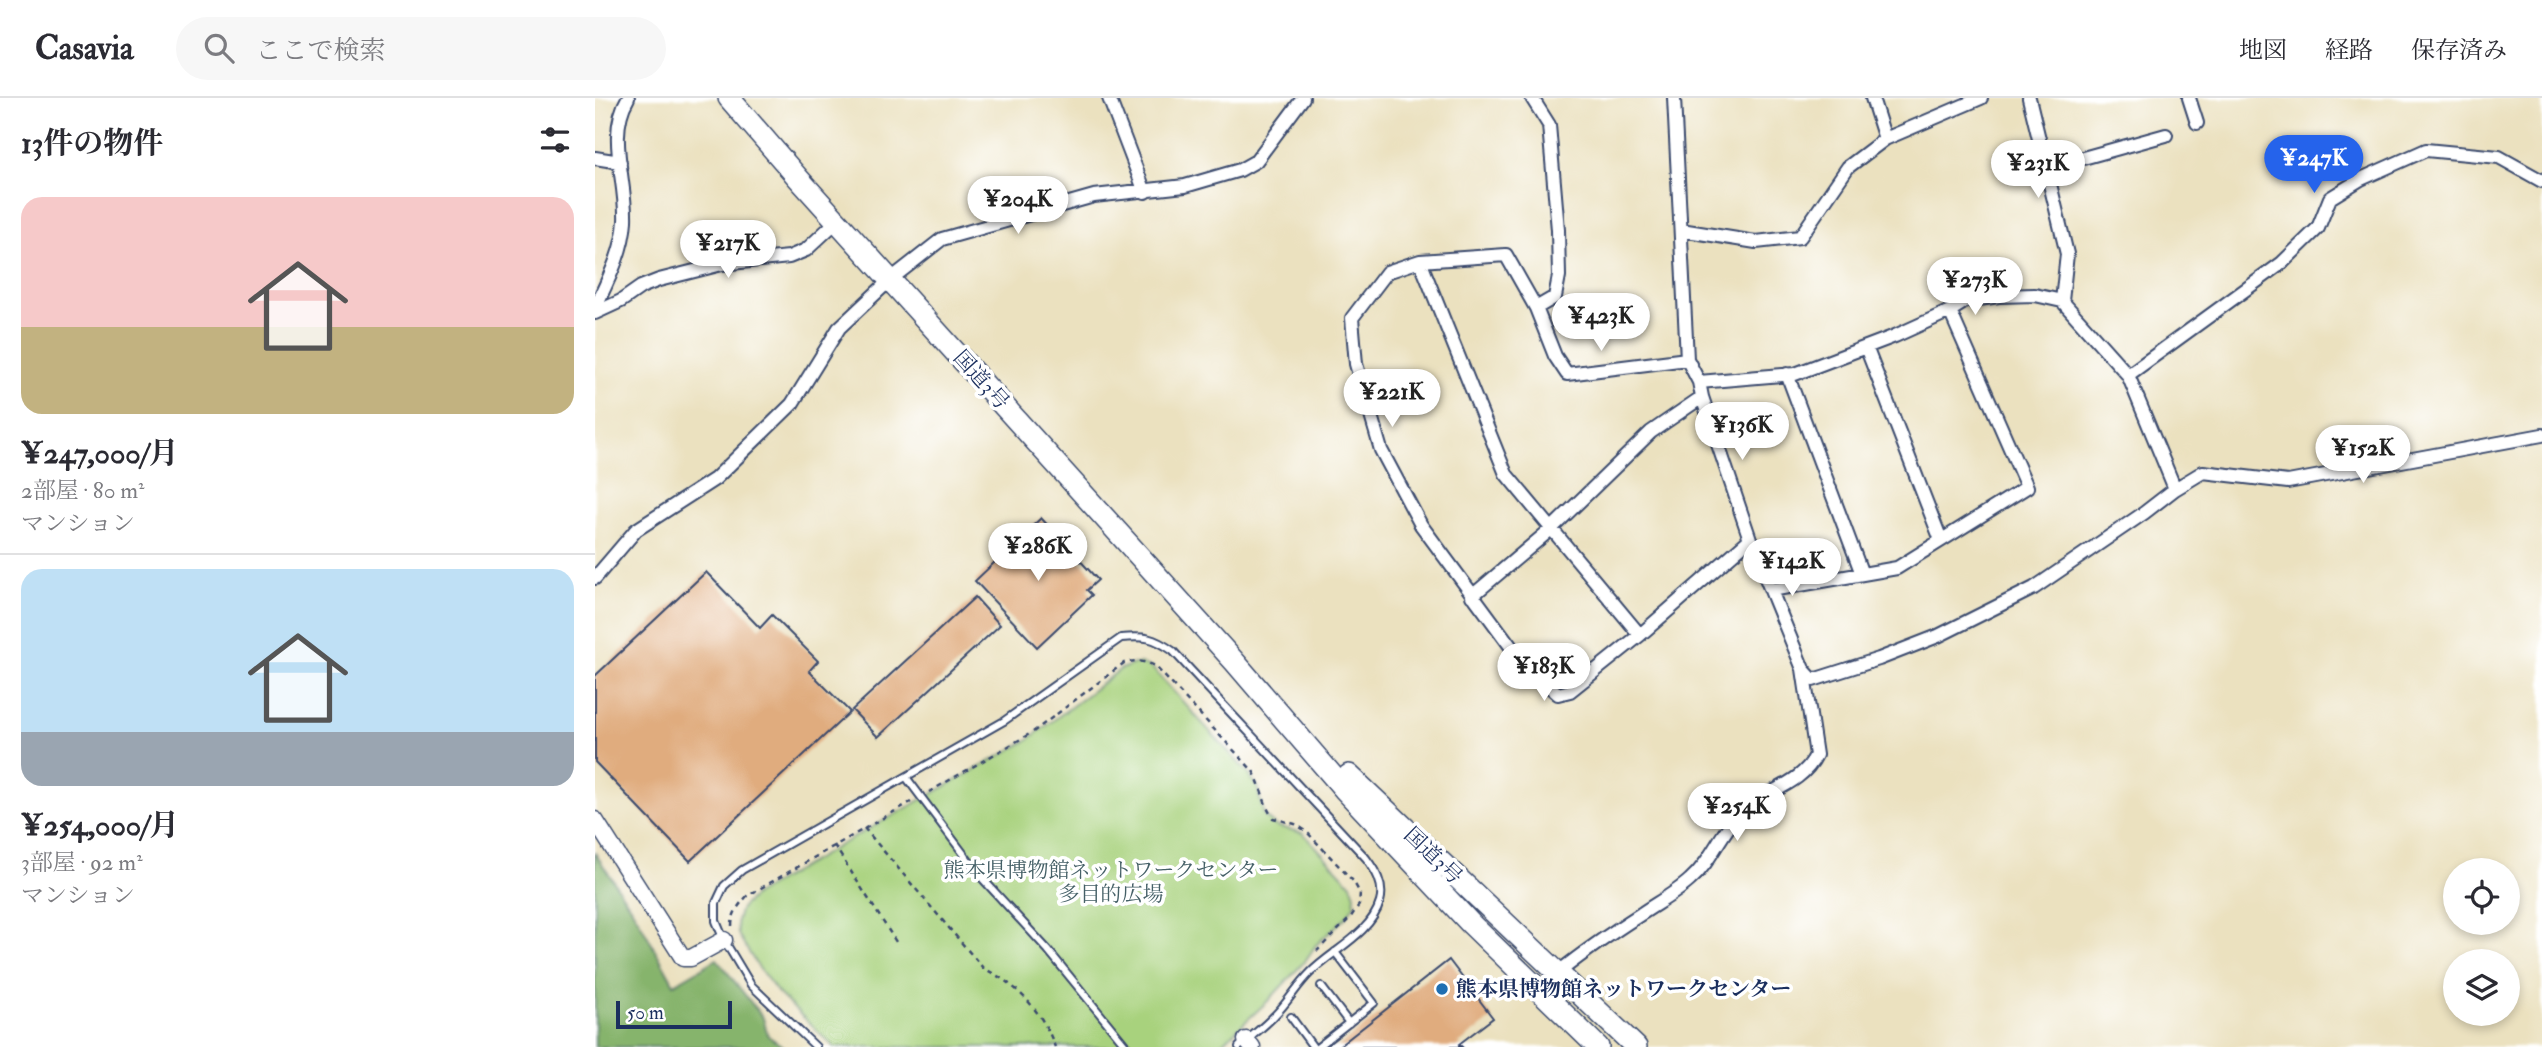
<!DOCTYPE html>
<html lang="ja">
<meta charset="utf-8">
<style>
body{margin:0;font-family:"IM FELL Double Pica","Noto Serif JP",serif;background:#f7f7f7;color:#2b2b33;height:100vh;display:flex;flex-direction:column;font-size:26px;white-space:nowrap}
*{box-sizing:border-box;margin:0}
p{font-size:23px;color:#7c7c81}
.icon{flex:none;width:38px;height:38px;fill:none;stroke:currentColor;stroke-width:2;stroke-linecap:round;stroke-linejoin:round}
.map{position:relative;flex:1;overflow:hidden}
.details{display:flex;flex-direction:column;background:#fff;width:595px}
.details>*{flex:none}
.fabs{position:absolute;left:1848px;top:760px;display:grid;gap:14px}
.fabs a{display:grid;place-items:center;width:77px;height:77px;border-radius:50%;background:#fff;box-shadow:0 4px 10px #0003;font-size:35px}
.scale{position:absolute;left:21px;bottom:18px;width:116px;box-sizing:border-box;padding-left:7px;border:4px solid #1b2f5e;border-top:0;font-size:19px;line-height:24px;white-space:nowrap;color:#1b2f5e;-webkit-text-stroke:5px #fff;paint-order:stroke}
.price{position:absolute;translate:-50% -60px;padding:0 16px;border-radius:24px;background:#fff;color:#222;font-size:23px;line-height:46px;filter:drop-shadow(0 2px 4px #0008)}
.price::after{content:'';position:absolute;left:50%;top:42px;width:21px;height:16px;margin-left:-10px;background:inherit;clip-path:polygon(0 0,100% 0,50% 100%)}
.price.active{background:#2563eb;color:#fff}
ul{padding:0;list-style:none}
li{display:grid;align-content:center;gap:14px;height:371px;padding:0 21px}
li+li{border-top:2px solid #e1e1e2}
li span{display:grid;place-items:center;height:217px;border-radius:21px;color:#555}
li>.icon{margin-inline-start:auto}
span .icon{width:126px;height:126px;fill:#fffc;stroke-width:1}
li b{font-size:30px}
h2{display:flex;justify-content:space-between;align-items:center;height:84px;padding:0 21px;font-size:30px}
header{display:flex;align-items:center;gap:42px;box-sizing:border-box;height:98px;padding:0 35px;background:#fff;border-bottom:2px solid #e1e1e2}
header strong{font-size:33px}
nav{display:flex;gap:38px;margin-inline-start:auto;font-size:24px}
.search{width:490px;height:63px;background:#f7f7f7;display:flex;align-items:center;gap:18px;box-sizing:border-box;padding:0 24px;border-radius:38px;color:#7c7c81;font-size:26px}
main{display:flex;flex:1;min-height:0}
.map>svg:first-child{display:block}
.green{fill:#a8d27d;stroke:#62806e;stroke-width:2}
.forest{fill:#86b46c;stroke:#507265;stroke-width:2}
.building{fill:#e0ac7e}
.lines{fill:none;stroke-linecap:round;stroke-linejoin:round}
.service-casing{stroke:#3a4a6d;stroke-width:10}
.minor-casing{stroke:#3a4a6d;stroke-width:16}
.tertiary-casing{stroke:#3a4a6d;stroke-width:19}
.trunk-casing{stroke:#3a4a6d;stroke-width:24}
.path{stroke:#3a4a6d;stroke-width:2.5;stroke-dasharray:5 5;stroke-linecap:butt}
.service{stroke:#fff;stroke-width:6}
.minor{stroke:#fff;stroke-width:12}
.tertiary{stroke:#fff;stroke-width:16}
.trunk{stroke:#fff;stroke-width:21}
.poi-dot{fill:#1f6fb2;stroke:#fff;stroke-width:2.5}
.labels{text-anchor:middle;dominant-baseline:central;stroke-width:7;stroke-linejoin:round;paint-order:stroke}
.street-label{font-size:21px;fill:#1b2f5e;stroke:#fff}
.park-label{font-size:21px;fill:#456067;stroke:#fff}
.poi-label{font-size:21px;font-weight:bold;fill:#1b2f5e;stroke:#fff;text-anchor:start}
</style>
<header>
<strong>Casavia</strong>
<div class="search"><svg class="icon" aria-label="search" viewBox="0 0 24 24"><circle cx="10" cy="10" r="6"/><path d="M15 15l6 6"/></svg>ここで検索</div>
<nav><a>地図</a><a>経路</a><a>保存済み</a></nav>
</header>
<main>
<section class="details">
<h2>13件の物件<svg class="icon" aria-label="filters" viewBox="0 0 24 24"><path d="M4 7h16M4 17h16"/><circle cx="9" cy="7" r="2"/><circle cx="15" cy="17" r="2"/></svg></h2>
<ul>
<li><span style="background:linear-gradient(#f6c9c9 60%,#c2b280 0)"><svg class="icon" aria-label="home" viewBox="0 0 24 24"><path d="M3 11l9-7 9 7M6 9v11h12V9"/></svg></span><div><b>¥247,000/月</b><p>2部屋 · 80 m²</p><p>マンション</p></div></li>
<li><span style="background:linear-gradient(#bfe0f5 75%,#9aa5b1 0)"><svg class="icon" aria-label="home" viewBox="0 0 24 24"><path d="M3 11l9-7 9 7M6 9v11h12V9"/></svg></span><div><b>¥254,000/月</b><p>3部屋 · 92 m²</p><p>マンション</p></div></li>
</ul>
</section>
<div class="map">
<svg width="1947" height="949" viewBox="0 0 1947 949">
<rect width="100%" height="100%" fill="#fff"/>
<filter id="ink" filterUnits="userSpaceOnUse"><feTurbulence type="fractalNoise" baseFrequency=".0143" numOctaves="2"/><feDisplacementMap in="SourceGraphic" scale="14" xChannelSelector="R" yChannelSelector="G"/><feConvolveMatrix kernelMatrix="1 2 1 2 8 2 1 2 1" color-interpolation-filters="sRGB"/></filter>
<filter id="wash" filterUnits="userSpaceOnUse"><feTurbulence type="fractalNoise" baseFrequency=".00686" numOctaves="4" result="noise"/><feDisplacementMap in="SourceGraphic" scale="28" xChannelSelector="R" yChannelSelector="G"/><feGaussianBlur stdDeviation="1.57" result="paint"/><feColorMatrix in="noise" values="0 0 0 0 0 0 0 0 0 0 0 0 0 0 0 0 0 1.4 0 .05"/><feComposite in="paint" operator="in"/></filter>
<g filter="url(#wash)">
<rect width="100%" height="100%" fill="#ebe1bf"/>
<path class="green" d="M539,566H548L557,570L653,675L662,688L669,718L681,728L708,735L756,786L760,797L759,807L751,819L721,847L710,863L674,902L623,949H239L183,895L161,866L143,836L142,823L146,810L160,797L247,746L430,644L526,571Z"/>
<path class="forest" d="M0,755L42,819L79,886L122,861L168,920L173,938L189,949H0Z"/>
<g id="blocks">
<path class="building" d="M446,420L503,482L492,492L497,497L442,549L380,483Z
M111,474L165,530L177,517L223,563L214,573L255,614L95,763L0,664V578Z
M380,499L405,527L283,639L257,612Z
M854,862L898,920L864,946L867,949H743Z"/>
</g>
</g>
<g filter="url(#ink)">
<use href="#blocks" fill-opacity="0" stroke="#3a4a6d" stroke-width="2"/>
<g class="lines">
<defs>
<path id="service" d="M311,679L386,779L453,852L532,949
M726,888L754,925
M696,919L718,949
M221,949L156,887L129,842L121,823V805L129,788L147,772L409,623L526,540C550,538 558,539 578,553L771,760C780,772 790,787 785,804C776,836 736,853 715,875C702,888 693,904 680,917C669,929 656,938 644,949
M723,949L779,905L740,854"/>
<path id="minor" d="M514,0L550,94
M937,0L954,27L963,132L964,178L960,199L941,210L911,157L825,163L792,174L757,220L761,266L786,352L826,427L928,565L963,596L975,593L1045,537L1155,441
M1277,0L1290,41
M1434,0L1472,156L1467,203
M1594,0L1602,25
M0,60L25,64
M1452,70L1571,37
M1086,132L1161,144L1205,139L1253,69L1290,41L1386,0
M825,163L911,376L1045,537
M0,210C13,182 28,154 30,123C32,83 11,37 33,0
M941,210L960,258L972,276L1092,261
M0,215L26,203L46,189L64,182L127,166L194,159L211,152L242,123
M1271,249L1346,442
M1192,276L1267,476
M1533,277L1687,165L1723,130L1735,100L1766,81L1831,52L1904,59L1947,83
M1104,284L1200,276L1300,238L1355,213L1371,203L1404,198L1440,197L1467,203L1533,277L1580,391
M0,480L41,432L120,381L197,306L244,230L296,181L347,141L499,98L590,88L645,72L661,63L708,0
M1176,492L1302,470L1432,389L1355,213
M877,498L955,432L1056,334L1107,299
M1208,571L1218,582L1284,561L1343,538L1439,490L1549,415L1580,391L1608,374L1693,384L1947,337
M964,874C990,853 1018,834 1046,816C1062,805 1081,795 1095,782C1118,762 1126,731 1150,711C1173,692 1207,686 1221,657L1208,571L1155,441L1107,299L1104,284L1092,261L1079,0"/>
<path id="tertiary" d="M0,722L88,860H96L129,842
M651,942L657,949"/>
<path id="trunk" d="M134,0L204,81L639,563L749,691L876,826L1003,949
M754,677L1041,949"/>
</defs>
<use href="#service" class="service-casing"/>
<use href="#minor" class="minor-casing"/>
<use href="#tertiary" class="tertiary-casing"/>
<use href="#trunk" class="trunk-casing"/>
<path class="path" d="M334,694L438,634L529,565C541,562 549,563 560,568L658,673C667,688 668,706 678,720L700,726L711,733L758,783L765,795L764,807L755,820L722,853
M269,730L388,870C423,887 447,913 460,949
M239,747L303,847
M137,828C137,815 144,807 152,798L316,704"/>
<use href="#service" class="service"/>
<use href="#minor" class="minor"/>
<use href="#tertiary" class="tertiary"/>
<use href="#trunk" class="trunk"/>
</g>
</g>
<circle class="poi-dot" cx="847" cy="891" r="7"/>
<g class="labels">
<g class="street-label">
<text transform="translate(386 282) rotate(48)">国道3号</text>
<text transform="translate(838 758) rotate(44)">国道3号</text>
</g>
<g class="park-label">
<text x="516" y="772">熊本県博物館ネットワークセンター<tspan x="516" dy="24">多目的広場</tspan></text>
</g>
<g class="poi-label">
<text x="861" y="891">熊本県博物館ネットワークセンター</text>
</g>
</g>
</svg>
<div class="fabs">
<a><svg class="icon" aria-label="locate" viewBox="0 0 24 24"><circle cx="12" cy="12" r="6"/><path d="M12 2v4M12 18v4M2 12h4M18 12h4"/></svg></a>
<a><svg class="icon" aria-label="layers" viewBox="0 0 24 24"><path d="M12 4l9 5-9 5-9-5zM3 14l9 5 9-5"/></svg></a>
</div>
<div class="scale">50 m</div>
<b class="price active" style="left:1719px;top:97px">¥247K</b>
<b class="price" style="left:1443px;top:102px">¥231K</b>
<b class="price" style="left:423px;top:138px">¥204K</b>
<b class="price" style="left:133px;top:182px">¥217K</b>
<b class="price" style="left:1380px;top:219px">¥273K</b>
<b class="price" style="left:1006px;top:255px">¥423K</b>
<b class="price" style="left:797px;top:331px">¥221K</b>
<b class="price" style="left:1147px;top:364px">¥136K</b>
<b class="price" style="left:1768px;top:387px">¥152K</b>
<b class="price" style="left:443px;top:485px">¥286K</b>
<b class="price" style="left:1197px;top:500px">¥142K</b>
<b class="price" style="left:949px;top:605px">¥183K</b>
<b class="price" style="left:1142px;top:745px">¥254K</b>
</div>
</main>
